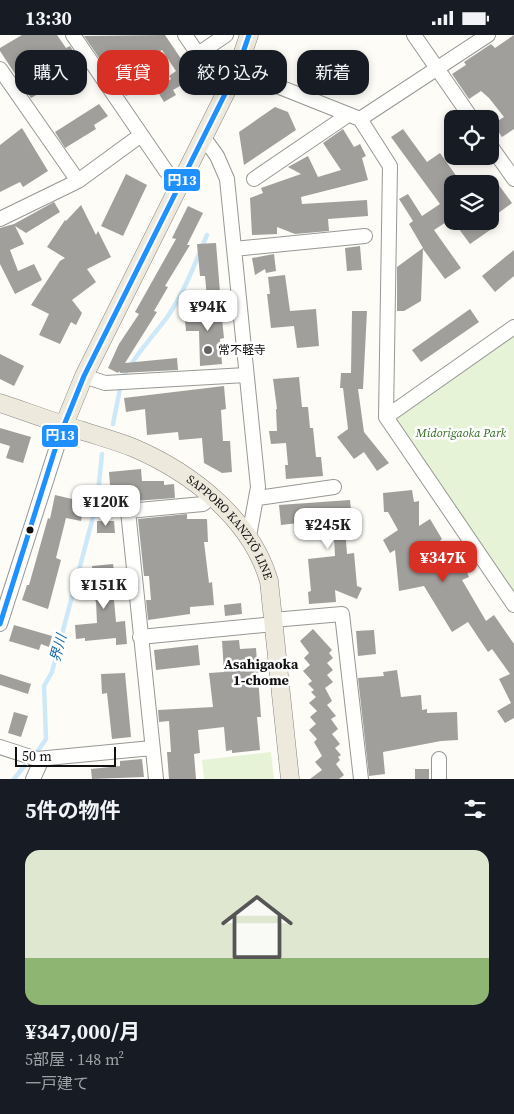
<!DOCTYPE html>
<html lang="ja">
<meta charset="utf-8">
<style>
body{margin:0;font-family:"Source Serif 4","Noto Sans JP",serif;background:#20242c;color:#f1f3f6;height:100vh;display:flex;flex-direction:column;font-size:19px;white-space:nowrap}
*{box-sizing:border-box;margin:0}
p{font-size:16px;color:#9ea1a6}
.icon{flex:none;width:28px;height:28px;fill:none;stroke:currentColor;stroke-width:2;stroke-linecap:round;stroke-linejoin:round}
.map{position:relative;height:744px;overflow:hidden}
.details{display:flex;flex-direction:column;background:#171b24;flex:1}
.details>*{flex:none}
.top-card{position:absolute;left:15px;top:15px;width:485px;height:45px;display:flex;gap:10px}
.buttons{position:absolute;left:444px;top:75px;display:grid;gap:10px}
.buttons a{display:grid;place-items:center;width:55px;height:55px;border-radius:10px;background:#171b24;box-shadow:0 2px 8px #0003;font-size:25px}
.scale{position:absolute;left:15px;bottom:12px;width:101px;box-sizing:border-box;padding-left:5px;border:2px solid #111;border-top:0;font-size:14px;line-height:18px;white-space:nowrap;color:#111;-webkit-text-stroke:4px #fff;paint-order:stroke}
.price{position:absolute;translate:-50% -42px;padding:0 11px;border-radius:10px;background:#fff;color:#222;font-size:16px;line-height:32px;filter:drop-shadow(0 1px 2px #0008)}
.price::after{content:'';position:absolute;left:50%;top:30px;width:15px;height:11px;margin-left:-8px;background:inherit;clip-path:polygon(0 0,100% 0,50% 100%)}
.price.current{background:#d93025;color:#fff}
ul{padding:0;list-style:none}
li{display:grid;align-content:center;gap:10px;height:265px;padding:0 25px}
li+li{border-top:1px solid #363941}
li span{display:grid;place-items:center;height:155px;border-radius:15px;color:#555}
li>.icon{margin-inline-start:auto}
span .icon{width:90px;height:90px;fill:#fffc;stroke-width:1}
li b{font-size:21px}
h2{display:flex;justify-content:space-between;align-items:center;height:60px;padding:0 25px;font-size:21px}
.pill{padding:0 18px;border-radius:15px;background:#171b24;box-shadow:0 2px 8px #0003;font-size:18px;line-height:45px}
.pill.current{background:#d93025;color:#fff}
.status{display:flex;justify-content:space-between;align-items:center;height:35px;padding:0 25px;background:#171b24;direction:ltr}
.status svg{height:14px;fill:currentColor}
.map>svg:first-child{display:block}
.green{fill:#e7f3d7}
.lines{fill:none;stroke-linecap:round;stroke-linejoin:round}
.stream{stroke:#cde8f7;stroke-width:4.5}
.building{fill:#a19f9c}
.minor-casing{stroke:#979795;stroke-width:16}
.major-casing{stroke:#858482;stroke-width:19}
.minor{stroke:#fffffe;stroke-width:14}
.major{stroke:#ede9dc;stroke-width:18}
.bus-1-casing{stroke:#fff;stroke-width:9}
.bus-1{stroke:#1e90ff;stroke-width:5}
.poi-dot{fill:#646362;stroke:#fff;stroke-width:2}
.bus-dot{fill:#111;stroke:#fff;stroke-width:2}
.labels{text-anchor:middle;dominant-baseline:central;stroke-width:5;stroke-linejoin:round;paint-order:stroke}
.poi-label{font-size:12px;fill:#111;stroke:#fff;text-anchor:start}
.park-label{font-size:12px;font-style:italic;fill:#2f6b1f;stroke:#fff}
.street-label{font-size:12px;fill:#111;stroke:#fff}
.water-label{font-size:14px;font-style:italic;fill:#1768a6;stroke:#fff}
.neighbourhood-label{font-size:14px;font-weight:bold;fill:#111;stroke:#fff}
.line-badge{stroke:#fff;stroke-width:2}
.badge-label{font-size:14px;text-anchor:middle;font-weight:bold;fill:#fff}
</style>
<div class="status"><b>13:30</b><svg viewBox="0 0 49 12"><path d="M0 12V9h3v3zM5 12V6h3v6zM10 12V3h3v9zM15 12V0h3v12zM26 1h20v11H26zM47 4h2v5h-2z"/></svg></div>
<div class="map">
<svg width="514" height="744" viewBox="0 0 514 744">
<rect width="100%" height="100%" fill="#fdfcf7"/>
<path class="green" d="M514,292V562L392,394L394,379Z
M271,717L274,744H204L202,725Z"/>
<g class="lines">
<path class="stream" d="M123,343C136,318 152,303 168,281C185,256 195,228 207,200
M113,389L120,354
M37,717L46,704L44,651L52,637L97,467L102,419
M14,744L26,729"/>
</g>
<path class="building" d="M22,0H57L66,13L70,11L77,22L73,24L80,35L31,63L0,16V13Z
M165,0L194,43L173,55L176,60L164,67L156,54L171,44L169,41L176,36L162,15L135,33L146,49L126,61L107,28L104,30L84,1Z
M514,0V94L502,102L493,89L504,82L489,63L481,56L469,64L452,39L466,30L464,27L491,9L495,13Z
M99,69L108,81L94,90L96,94L65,113L55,97Z
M275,72L288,77L296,95L244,130L239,97Z
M22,93L48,136L23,152L20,147L0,157V110Z
M343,94L354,112L360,109L366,121L362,123L368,145L301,162L302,169L367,165L368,181L328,184L329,196L295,199L277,192V199L252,200L250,163L263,158L261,153L301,139L288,132L308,121L318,142L341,135L323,108Z
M403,94L427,127L440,118L462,149H452V185L451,184L434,195L461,233L445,244L423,214L421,266L404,276H397V232L423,213L409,189L413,186L399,164L408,159L422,181L440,169L391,102Z
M126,139L147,150L123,201L101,191Z
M498,149L512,168L490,184V154Z
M54,167L60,177L26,198L15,191L24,209L10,215L18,236L34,229L42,245L15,259L0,229V193L14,189Z
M81,170L96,200L98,196L111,222L87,234L96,247L72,265L82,278L76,290L71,287L60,309L39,300L49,279L31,270L60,226L65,223L47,212L65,185L66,186Z
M188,171L203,178L187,210H190L165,251L168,252L154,276L157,277L125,328L177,323L178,335L120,338L119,336L118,338L108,333L119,309L139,279L135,277L176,204L172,203Z
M453,186H488L493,193L470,209Z
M216,208L220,257L207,263L205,241H200L197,209Z
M360,211L362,235L347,236L345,213Z
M514,215V241L495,257L482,241Z
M274,219L276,236L266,238L265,234L255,240L252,223Z
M285,240L290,276L316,274L319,311L297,313L294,291L271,293L267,259H270L268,242Z
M220,265L224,303L220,304L222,329L200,331L199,296H186L184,276L208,275L207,267Z
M470,274L479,287L421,327L412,315Z
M352,276H367L363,354H358L364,397L389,428L377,436L364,417L354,424L337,402L348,394L343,353H340L341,338H351Z
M0,319L24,331L14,351L0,344Z
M299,342L302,372H308L310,393H313L316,422H321L323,441L286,444L285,430H288L286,408L271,409L269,396H277L276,374H277L273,344Z
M224,351L226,374L221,375L223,406H230L232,437L222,438L204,428L202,403L179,405L178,397L147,400L145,374L126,377L124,363Z
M0,393L31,402L23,428L6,423L10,411L0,408Z
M141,434L142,446H164V450L174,449L175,463L120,467V461L111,462L109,437Z
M412,455L414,467L419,466V491L430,484L442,504L430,514L449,537L464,531L469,542L462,545L486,586L494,580L514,609V683L505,688L497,676L511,668L499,644L510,639L492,614L488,617L468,587L452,597L424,551L399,556L395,515L390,518L383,505L398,495L388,477H384L383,458Z
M55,460L85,467L81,486L66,483L56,523L61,525L48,574L22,565L27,550H29L48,483L50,484Z
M350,465L353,493H345L347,519L354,518L357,551L362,553L357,564L335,555L336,567L309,569L308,557L311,556L308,524L335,521L333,484L281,490L279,470Z
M187,479V484H207L208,507H204L209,548L212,547L214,570L190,572V579L148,585L146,565H151L149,541H144L138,484Z
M97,486H114L115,498H97Z
M113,529L115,543H112L116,587L125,586L127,609L116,610V603L85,606V603L76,604L75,590L97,588L96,567L91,554H95L92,531Z
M241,568L242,579L225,581L224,570Z
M14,590L52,601L49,612L41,609L39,615L9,606Z
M313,594L332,615L329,618L333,623L327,628L333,635L327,640L333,647L325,653L332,666L327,670L336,681L331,684L338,694L332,699L340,709L335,713L341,720L338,722L340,725L336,729L344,740L339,744H310L322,735L315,727L322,721L314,707L317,704L309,695L316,689L310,682L317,676L309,668L316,662L311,657L314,655L308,649L312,646L303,636L310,630L304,623L309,618L300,606Z
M374,595L376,619L358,621L356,596Z
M239,605L240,614L256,613L261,682H257L260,715L232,718V715L226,716L224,692L198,695L200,718L194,719L196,744H169L167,717H171L169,686L159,687L158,675L213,672L209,638L224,637L222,606Z
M198,610L200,630L156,635L154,615Z
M397,635L401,662L421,660L422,675L427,674V678L457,677L458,705L441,706L383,717L385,739L369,741L358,643L384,641L383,637Z
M125,638L131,702L112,704L107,658L102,659L101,639Z
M0,639L31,649L28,659L0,650Z
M14,677L28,681L21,702L8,698Z
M142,724L144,742L92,744L91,734L120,731V726Z
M415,734H429V744H415Z"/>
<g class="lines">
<defs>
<path id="minor" d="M73,0L166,136L180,149
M185,0L198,19L226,0
M414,0L472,84
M0,34L78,146
M237,35L360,84L390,131L386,382L514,292
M360,84L488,0
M204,103L217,121L227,144L258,452L249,501
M490,110L514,144
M254,144L348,80
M0,184L78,146L141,100
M234,214L365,201
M84,341L105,348L246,340
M386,382L514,570
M258,463L334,452
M273,585L342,579L361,744
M0,589L64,390
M140,602L274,589
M0,712L37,724L152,713
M439,724V744
M33,744L42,724
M156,744L128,476L203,469L212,461"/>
<g id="major">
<path id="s1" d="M0,368C27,377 53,387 80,395C98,401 117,406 134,413C192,438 251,484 269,546L290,744"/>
<path d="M64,390L84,341L237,35L249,0"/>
</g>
</defs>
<use href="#minor" class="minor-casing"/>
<use href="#major" class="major-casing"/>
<use href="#minor" class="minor"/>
<use href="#major" class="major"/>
<defs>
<path id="bus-1" d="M0,589L58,405L84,341L237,35L249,0"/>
</defs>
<use href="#bus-1" class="bus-1-casing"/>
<use href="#bus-1" class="bus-1"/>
</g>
<circle class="poi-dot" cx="208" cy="315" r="5"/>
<circle class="bus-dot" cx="30" cy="495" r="4.5"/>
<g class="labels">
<g class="poi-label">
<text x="218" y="315">常不軽寺</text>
</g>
<g class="park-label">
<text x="461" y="398">Midorigaoka Park</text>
</g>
<g class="street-label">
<text stroke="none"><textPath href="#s1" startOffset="269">SAPPORO KANZYŌ LINE</textPath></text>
</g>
<g class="water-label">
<text transform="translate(58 613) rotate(-75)">界川</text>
</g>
<g class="neighbourhood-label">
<text x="261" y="629">Asahigaoka<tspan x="261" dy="16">1-chome</tspan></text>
</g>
</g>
<g class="line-badge">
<rect x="163" y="133" width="38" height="24" rx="5" fill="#1e90ff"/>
<rect x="41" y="389" width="38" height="24" rx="5" fill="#1e90ff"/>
</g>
<g class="badge-label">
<text x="182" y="150">円13</text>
<text x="60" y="405">円13</text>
</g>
</svg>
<div class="buttons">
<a><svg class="icon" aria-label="locate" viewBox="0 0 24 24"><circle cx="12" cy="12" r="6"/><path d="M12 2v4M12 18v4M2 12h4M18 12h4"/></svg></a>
<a><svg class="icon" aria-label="layers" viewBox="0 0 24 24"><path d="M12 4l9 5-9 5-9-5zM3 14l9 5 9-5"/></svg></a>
</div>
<div class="scale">50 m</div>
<b class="price" style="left:208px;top:297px">¥94K</b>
<b class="price" style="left:106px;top:492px">¥120K</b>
<b class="price" style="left:328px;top:515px">¥245K</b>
<b class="price current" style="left:443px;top:548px">¥347K</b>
<b class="price" style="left:104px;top:575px">¥151K</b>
<div class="top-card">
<a class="pill">購入</a>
<a class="pill current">賃貸</a>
<a class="pill">絞り込み</a>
<a class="pill">新着</a>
</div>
</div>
<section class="details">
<h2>5件の物件<svg class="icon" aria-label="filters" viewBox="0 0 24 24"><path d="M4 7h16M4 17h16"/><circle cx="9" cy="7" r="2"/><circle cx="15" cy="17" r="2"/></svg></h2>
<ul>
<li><span style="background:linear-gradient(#dfe7d0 70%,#8fb573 0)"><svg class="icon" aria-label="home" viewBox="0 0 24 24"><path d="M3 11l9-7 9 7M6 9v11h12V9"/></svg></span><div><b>¥347,000/月</b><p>5部屋 · 148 m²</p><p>一戸建て</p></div></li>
</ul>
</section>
